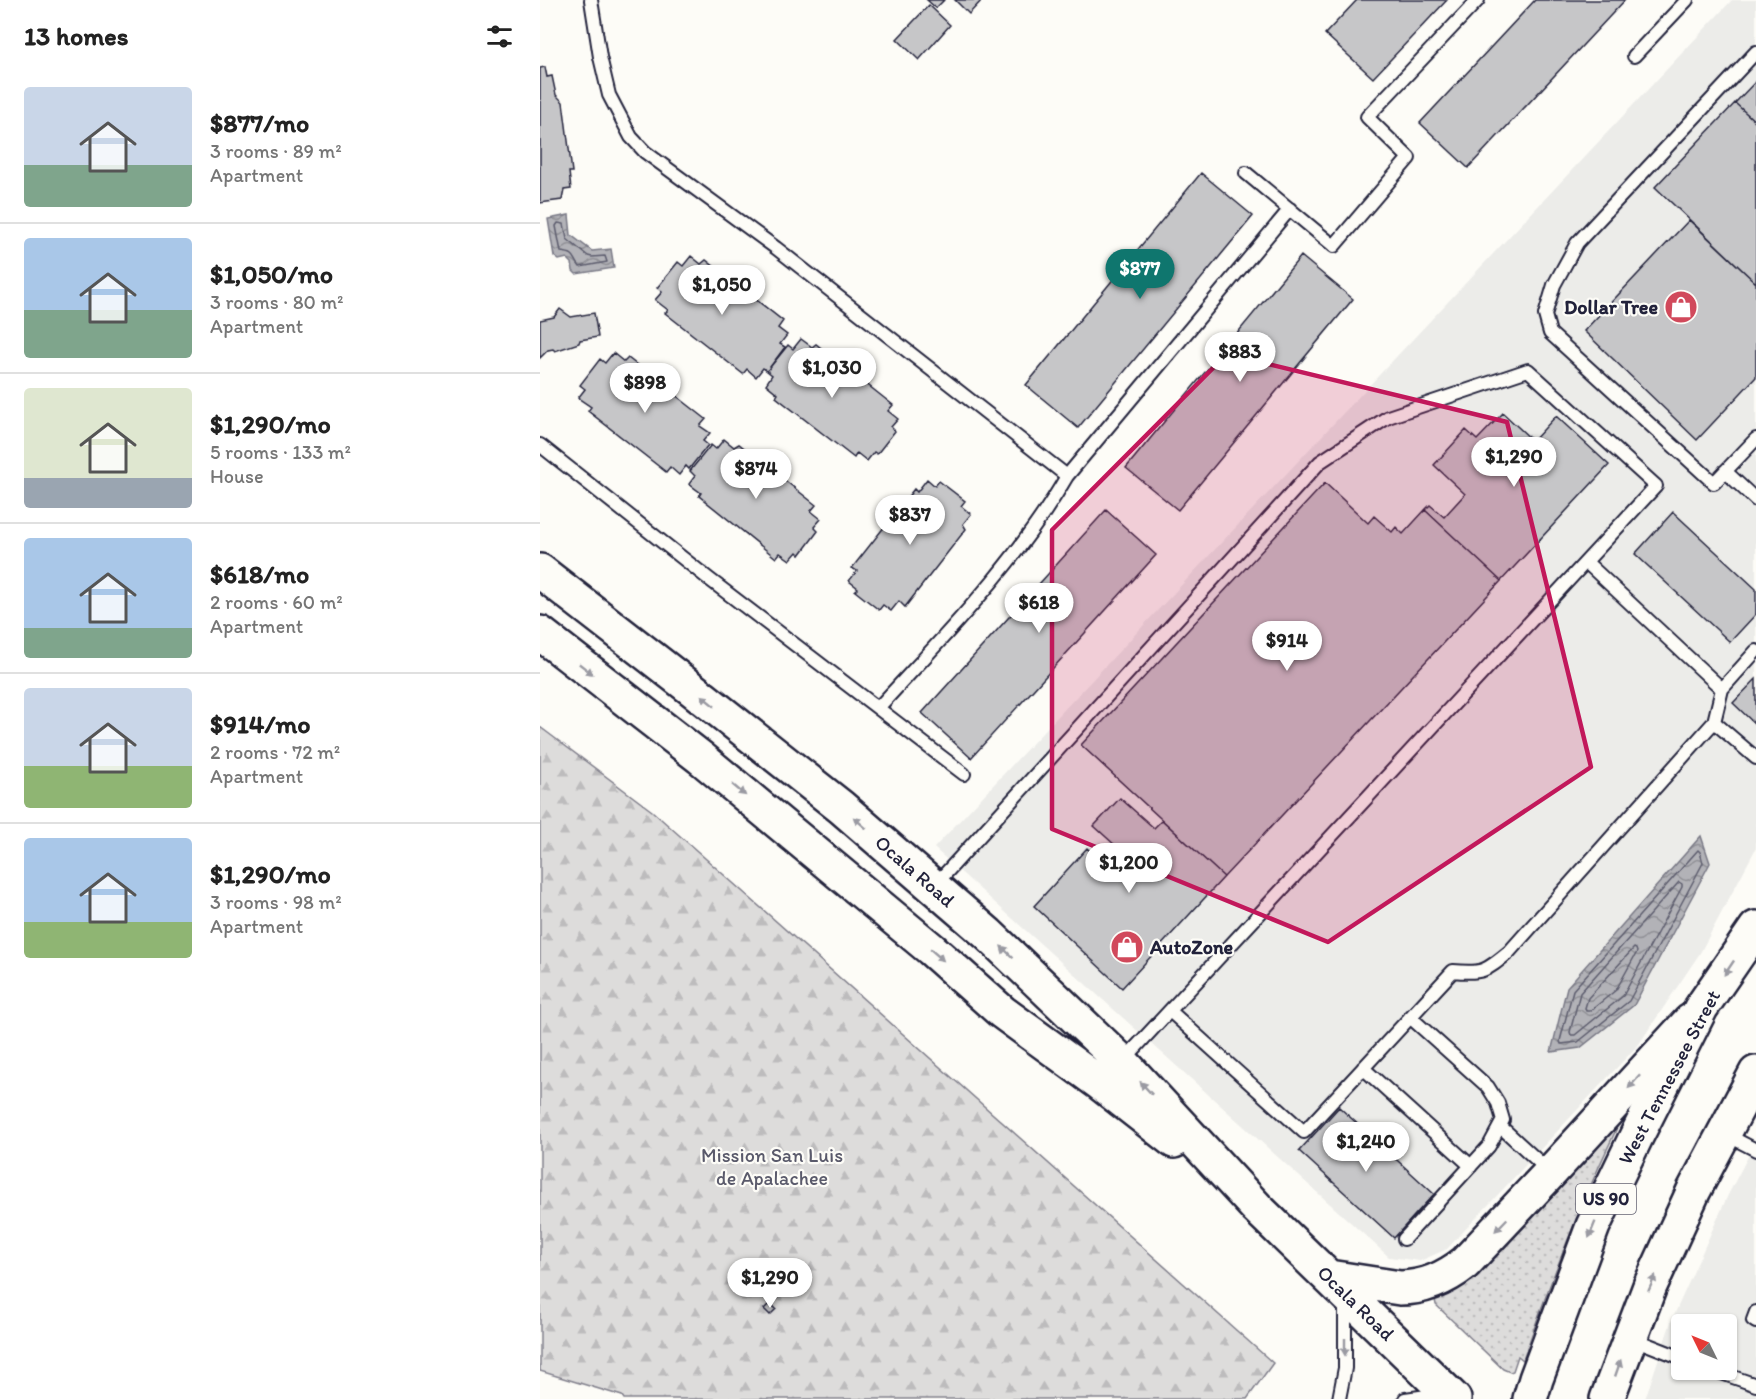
<!DOCTYPE html>
<meta charset="utf-8">
<style>
body{margin:0;font-family:Itim,sans-serif;background:#f2f2f2;color:#222;height:100vh;display:flex;flex-direction:column;font-size:22px;white-space:nowrap}
*{box-sizing:border-box;margin:0}
p{font-size:20px;color:#767676}
.icon{flex:none;width:33px;height:33px;fill:none;stroke:currentColor;stroke-width:2;stroke-linecap:round;stroke-linejoin:round}
.map{position:relative;flex:1;overflow:hidden}
.details{display:flex;flex-direction:column;background:#fff;width:540px}
.details>*{flex:none}
.needle{width:39px;rotate:313deg}
.tools{position:absolute;left:1131px;top:1314px;display:grid;gap:12px}
.tools a{display:grid;place-items:center;width:66px;height:66px;border-radius:6px;background:#fff;box-shadow:0 2px 4px #0004;font-size:30px}
.price{position:absolute;translate:-50% -51px;padding:0 14px;border-radius:21px;background:#fff;color:#222;font-size:20px;line-height:39px;filter:drop-shadow(0 2px 3px #0008)}
.price::after{content:'';position:absolute;left:50%;top:36px;width:18px;height:14px;margin-left:-9px;background:inherit;clip-path:polygon(0 0,100% 0,50% 100%)}
.price.on{background:#0f766e;color:#fff}
ul{padding:0;list-style:none}
li{display:flex;align-items:center;gap:18px;height:150px;padding:0 24px}
li+li{border-top:2px solid #e0e0e0}
li span{display:grid;place-items:center;flex:none;width:168px;height:120px;border-radius:6px;color:#555}
li>.icon{margin-inline-start:auto}
span .icon{width:72px;height:72px;fill:#fffc;stroke-width:1}
li b{font-size:26px}
h2{display:flex;justify-content:space-between;align-items:center;height:72px;padding:0 24px;font-size:26px}
main{display:flex;flex:1;min-height:0}
.map>svg:first-child{display:block}
.built{fill:#ecece9;fill-rule:evenodd}
.grass{fill:url(#grass-dots);stroke:#807f8b;stroke-width:1.5}
.forest{fill:url(#forest-firs);stroke:#807f8b;stroke-width:1.5}
.water{fill:url(#water-waves);stroke:#787885;stroke-width:1.5}
.lines{fill:none;stroke-linecap:round;stroke-linejoin:round}
.shore{stroke:#5c5c6d;stroke-width:1.5}
.building{fill:#c6c6c8;stroke:#22223b;stroke-width:1.5}
.service-casing{stroke:#22223b;stroke-width:16}
.secondary-casing{stroke:#22223b;stroke-width:38}
.primary-casing{stroke:#22223b;stroke-width:38}
.service{stroke:#fdfcf7;stroke-width:12}
.secondary{stroke:#fdfcf7;stroke-width:33}
.primary{stroke:#fdfcf7;stroke-width:33}
.oneway{fill:#9a9aa2}
.marked{fill:#c2185b;fill-opacity:0.2;stroke:#c2185b;stroke-width:4.5;stroke-linejoin:round}
.labels{text-anchor:middle;dominant-baseline:central;stroke-width:4.5;stroke-linejoin:round;paint-order:stroke}
.shield{fill:#fdfcf7;stroke:#646373;stroke-width:1.5}
.shield-label{font-size:18px;font-weight:bold;fill:#22223b}
.poi-label{font-size:20px;font-weight:bold;fill:#22223b;stroke:#fdfcf7;text-anchor:end}
.street-label{font-size:20px;fill:#22223b;stroke:#fdfcf7}
.park-label{font-size:20px;fill:#5a5a6b;stroke:#fdfcf7}
</style>
<main>
<section class="details">
<h2>13 homes<svg class="icon" aria-label="filters" viewBox="0 0 24 24"><path d="M4 7h16M4 17h16"/><circle cx="9" cy="7" r="2"/><circle cx="15" cy="17" r="2"/></svg></h2>
<ul>
<li><span style="background:linear-gradient(#c9d6e8 65%,#7fa58c 0)"><svg class="icon" aria-label="home" viewBox="0 0 24 24"><path d="M3 11l9-7 9 7M6 9v11h12V9"/></svg></span><div><b>$877/mo</b><p>3 rooms · 89 m²</p><p>Apartment</p></div></li>
<li><span style="background:linear-gradient(#a9c7e8 60%,#7fa58c 0)"><svg class="icon" aria-label="home" viewBox="0 0 24 24"><path d="M3 11l9-7 9 7M6 9v11h12V9"/></svg></span><div><b>$1,050/mo</b><p>3 rooms · 80 m²</p><p>Apartment</p></div></li>
<li><span style="background:linear-gradient(#dfe7d0 75%,#9aa5b1 0)"><svg class="icon" aria-label="home" viewBox="0 0 24 24"><path d="M3 11l9-7 9 7M6 9v11h12V9"/></svg></span><div><b>$1,290/mo</b><p>5 rooms · 133 m²</p><p>House</p></div></li>
<li><span style="background:linear-gradient(#a9c7e8 75%,#7fa58c 0)"><svg class="icon" aria-label="home" viewBox="0 0 24 24"><path d="M3 11l9-7 9 7M6 9v11h12V9"/></svg></span><div><b>$618/mo</b><p>2 rooms · 60 m²</p><p>Apartment</p></div></li>
<li><span style="background:linear-gradient(#c9d6e8 65%,#8fb573 0)"><svg class="icon" aria-label="home" viewBox="0 0 24 24"><path d="M3 11l9-7 9 7M6 9v11h12V9"/></svg></span><div><b>$914/mo</b><p>2 rooms · 72 m²</p><p>Apartment</p></div></li>
<li><span style="background:linear-gradient(#a9c7e8 70%,#8fb573 0)"><svg class="icon" aria-label="home" viewBox="0 0 24 24"><path d="M3 11l9-7 9 7M6 9v11h12V9"/></svg></span><div><b>$1,290/mo</b><p>3 rooms · 98 m²</p><p>Apartment</p></div></li>
</ul>
</section>
<div class="map">
<svg width="1216" height="1399" viewBox="0 0 1216 1399">
<defs>
<pattern id="grass-dots" width="8" height="8" patternUnits="userSpaceOnUse" patternTransform="scale(1.5)"><rect width="8" height="8" fill="#dddcdb"/><path d="M2 2h.1M6 6h.1" fill="none" stroke="#bdbcbd" stroke-width="1.8" stroke-linecap="round"/></pattern>
<pattern id="forest-firs" width="22" height="20" patternUnits="userSpaceOnUse" patternTransform="scale(1.5)"><rect width="22" height="20" fill="#dddcdb"/><path d="M5 1l3.5 6h-7zM16 11l3.5 6h-7z" fill="#bdbcbd"/></pattern>
<pattern id="water-waves" width="16" height="10" patternUnits="userSpaceOnUse" patternTransform="scale(1.5)"><rect width="16" height="10" fill="#b2b2b7"/><path d="M0 5q4-4 8 0t8 0" fill="none" stroke="#909096"/></pattern>
</defs>
<rect width="100%" height="100%" fill="#fdfcf7"/>
<filter id="ink" filterUnits="userSpaceOnUse"><feTurbulence type="fractalNoise" baseFrequency=".0167" numOctaves="2"/><feDisplacementMap in="SourceGraphic" scale="12" xChannelSelector="R" yChannelSelector="G"/><feConvolveMatrix kernelMatrix="1 2 1 2 8 2 1 2 1" color-interpolation-filters="sRGB"/></filter>
<g filter="url(#ink)">
<path class="built" d="M1192,0H1216V848L1160,953L1099,1044L907,1249L880,1261L849,1257L394,848Z
M1216,1141V1399H1105L1131,1322L1188,1195ZM1142,1324H1186V1370H1142Z"/>
<path class="grass" d="M1075,1126L1077,1127L1076,1130C1040,1205 1010,1282 983,1360L978,1356L973,1371L970,1372L963,1369L896,1305L894,1294Z"/>
<path class="forest" d="M0,727L112,811L733,1363L707,1399H84L82,1396L0,1371Z"/>
<path class="water" d="M29,215L31,235L52,251L71,249L74,268L36,274L33,271L32,263L27,258L19,260L14,256L8,219Z
M1161,836L1170,863L1094,1005L1040,1048L1011,1052L1027,987Z"/>
<g class="lines">
<path class="shore" d="M18,223L24,224L27,239L48,256L52,257L65,256L67,262L40,267C32,256 37,254 21,252L16,226Z
M1158,850L1160,852L1163,863L1089,1001L1038,1042L1021,1044L1020,1041L1033,990Z
M1139,882L1142,884V887L1083,996L1035,1035H1031L1030,1032L1040,993Z
M1094,948L1096,949L1097,952L1076,990L1050,1011H1046L1045,1008L1048,998Z"/>
</g>
<path class="building" d="M387,0H404L396,8Z
M415,0H442L429,14Z
M817,0H907L833,78L785,34Z
M995,0H1085L928,168L880,123Z
M389,5L410,25L379,60L357,39Z
M5,67L7,77L12,76L16,95L23,102L32,172H29L31,189L24,190L22,200L0,203V68Z
M1216,81V122L1195,103Z
M1195,103L1216,122V283L1115,187Z
M661,173L713,216L538,428L486,385Z
M1149,220L1216,283V377L1157,440L1044,331Z
M151,256L161,264L166,260L243,321L238,328L247,335L240,344L245,347L227,371L223,368L216,377L207,369L203,374L125,313L128,310L115,300L122,292L117,288L138,262L143,266Z
M761,256L813,299L638,510L586,468Z
M20,309L31,317L54,313L58,337L40,340L39,343L15,351L13,349L8,350L0,358V320L14,317Z
M261,339L272,347L276,344L353,405L348,411L358,419L351,427L355,431L337,454L334,452L327,461L317,453L314,458L236,397L238,394L226,384L232,375L227,371L248,345L253,349Z
M73,353L84,362L88,358L166,419L160,426L170,433L163,441L168,445L149,469L146,466L139,475L130,467L126,472L48,411L51,407L38,398L45,389L40,385L60,359L65,363Z
M963,413L993,441L1016,416L1069,465L961,581L885,510L890,505L904,517L925,494L894,465L926,430L937,440Z
M184,439L194,447L199,444L276,505L271,511L281,519L274,527L278,531L260,555L257,552L250,560L240,553L236,558L159,496L161,493L149,484L155,476L150,471L171,445L176,449Z
M387,479L395,486L399,481L425,501L421,506L431,514L423,524L426,529L365,607L359,601L351,611L343,605L339,610L315,591L318,588L309,581L317,571L312,568L374,489L377,492Z
M785,483L828,523L834,516L852,532L856,527L863,534L885,510L961,581L684,877L541,745Z
M566,510L616,555L431,758L382,713Z
M1133,512L1216,589V614L1190,642L1095,554Z
M1216,679V725L1193,703Z
M580,798L614,828L622,820L684,877L582,988L494,906L547,848L573,872L588,857L554,826Z
M799,1107L894,1194L854,1238L759,1151Z
M230,1303L236,1309L230,1315L224,1309Z"/>
<g class="lines">
<defs>
<path id="service" d="M51,0L60,57L69,95L91,137L105,152L236,248L527,476
M1216,52L1037,243L1014,285L1005,315L1010,333L1174,483L1216,439
M1094,56L1147,0
M706,173L794,246L869,158L827,117L938,0
M0,445L169,579L424,774
M1185,471L1216,500
M1046,562L1182,689
M338,708C405,635 477,563 527,476L750,209
M1174,722L1216,758
M395,885L780,462L848,417L988,370L1116,486L583,1061
M630,1011L764,1132L913,971C943,974 946,971 969,952L1174,722L1182,689L1216,651
M823,1068L931,1166
M960,1126L1010,1172
M1185,1134L1216,1150
M864,1239L949,1146L963,1120L958,1103L948,1087L870,1017
M1216,1312L1213,1320L1216,1322
M1091,1338L1142,1358
M1173,1370L1216,1385
M799,1399L805,1368V1301
M865,1399L902,1394"/>
<path id="secondary" d="M0,571L152,689L301,807L448,934L582,1062L717,1208L914,1399
M0,633L161,758L391,949L462,1012L561,1084L634,1141
M789,1277L860,1288C885,1288 906,1278 925,1263L1011,1172L1150,1021"/>
<path id="primary" d="M990,1399L996,1379L1053,1226L1096,1137L1161,1008L1216,928
M1067,1399L1110,1286L1154,1190L1216,1073"/>
</defs>
<use href="#service" class="service-casing"/>
<use href="#secondary" class="secondary-casing"/>
<use href="#primary" class="primary-casing"/>
<use href="#service" class="service"/>
<use href="#secondary" class="secondary"/>
<use href="#primary" class="primary"/>
</g>
<defs><path id="oneway-solid" d="M-6-.8H1V-3.2L6.5 0L1 3.2V.8H-6Z" transform="scale(1.5)"/></defs>
<g class="oneway">
<use href="#oneway-solid" transform="translate(46 669) rotate(38)"/>
<use href="#oneway-solid" transform="translate(168 701) rotate(-141)"/>
<use href="#oneway-solid" transform="translate(199 790) rotate(40)"/>
<use href="#oneway-solid" transform="translate(320 823) rotate(-139)"/>
<use href="#oneway-solid" transform="translate(467 952) rotate(-136)"/>
<use href="#oneway-solid" transform="translate(397 955) rotate(41)"/>
<use href="#oneway-solid" transform="translate(1189 968) rotate(124)"/>
<use href="#oneway-solid" transform="translate(1094 1082) rotate(132)"/>
<use href="#oneway-solid" transform="translate(606 1088) rotate(-133)"/>
<use href="#oneway-solid" transform="translate(961 1225) rotate(134)"/>
<use href="#oneway-solid" transform="translate(1052 1230) rotate(112)"/>
<use href="#oneway-solid" transform="translate(1112 1283) rotate(-66)"/>
<use href="#oneway-solid" transform="translate(805 1347) rotate(90)"/>
<use href="#oneway-solid" transform="translate(1078 1368) rotate(-71)"/>
</g>
</g>
<path class="marked" d="M687,354L967,422L1051,767L788,942L512,829V530Z"/>
<defs>
<symbol id="shop-disc" viewBox="-11 -11 22 22"><circle r="9.5" fill="#d1495b" stroke="#fdfcf7"/><path d="M-5-2.5h2.3a2.7 3.5 0 0 1 5.4 0H5L5.5 6h-11ZM-1.5-2.5h3a1.5 2.3 0 0 0-3 0Z" fill="#fff"/></symbol>
</defs>
<g fill-rule="evenodd">
<use href="#shop-disc" x="1122" y="288" width="38" height="38"/>
<use href="#shop-disc" x="568" y="928" width="38" height="38"/>
</g>
<g class="labels">
<rect class="shield" x="1036" y="1184" width="60" height="30" rx="4.5"/>
<g class="shield-label">
<text x="1066" y="1199">US 90</text>
</g>
<g class="poi-label">
<text x="1118" y="307">Dollar Tree</text>
<text x="610" y="947" text-anchor="start">AutoZone</text>
</g>
<g class="street-label">
<text transform="translate(375 871) rotate(41)">Ocala Road</text>
<text transform="translate(1129 1077) rotate(-62)">West Tennessee Street</text>
<text transform="translate(816 1303) rotate(44)">Ocala Road</text>
</g>
<g class="park-label">
<text x="232" y="1155">Mission San Luis<tspan x="232" dy="23">de Apalachee</tspan></text>
</g>
</g>
</svg>
<div class="tools">
<a><svg class="needle" viewBox="-14 -14 28 28"><path d="M0-13l5 13h-10z" fill="#e53935"/><path d="M0 13l5-13h-10z" fill="#767676"/></svg></a>
</div>
<b class="price on" style="left:600px;top:300px">$877</b>
<b class="price" style="left:182px;top:316px">$1,050</b>
<b class="price" style="left:700px;top:383px">$883</b>
<b class="price" style="left:292px;top:399px">$1,030</b>
<b class="price" style="left:105px;top:414px">$898</b>
<b class="price" style="left:974px;top:488px">$1,290</b>
<b class="price" style="left:216px;top:500px">$874</b>
<b class="price" style="left:370px;top:546px">$837</b>
<b class="price" style="left:499px;top:634px">$618</b>
<b class="price" style="left:747px;top:672px">$914</b>
<b class="price" style="left:589px;top:894px">$1,200</b>
<b class="price" style="left:826px;top:1173px">$1,240</b>
<b class="price" style="left:230px;top:1309px">$1,290</b>
</div>
</main>
